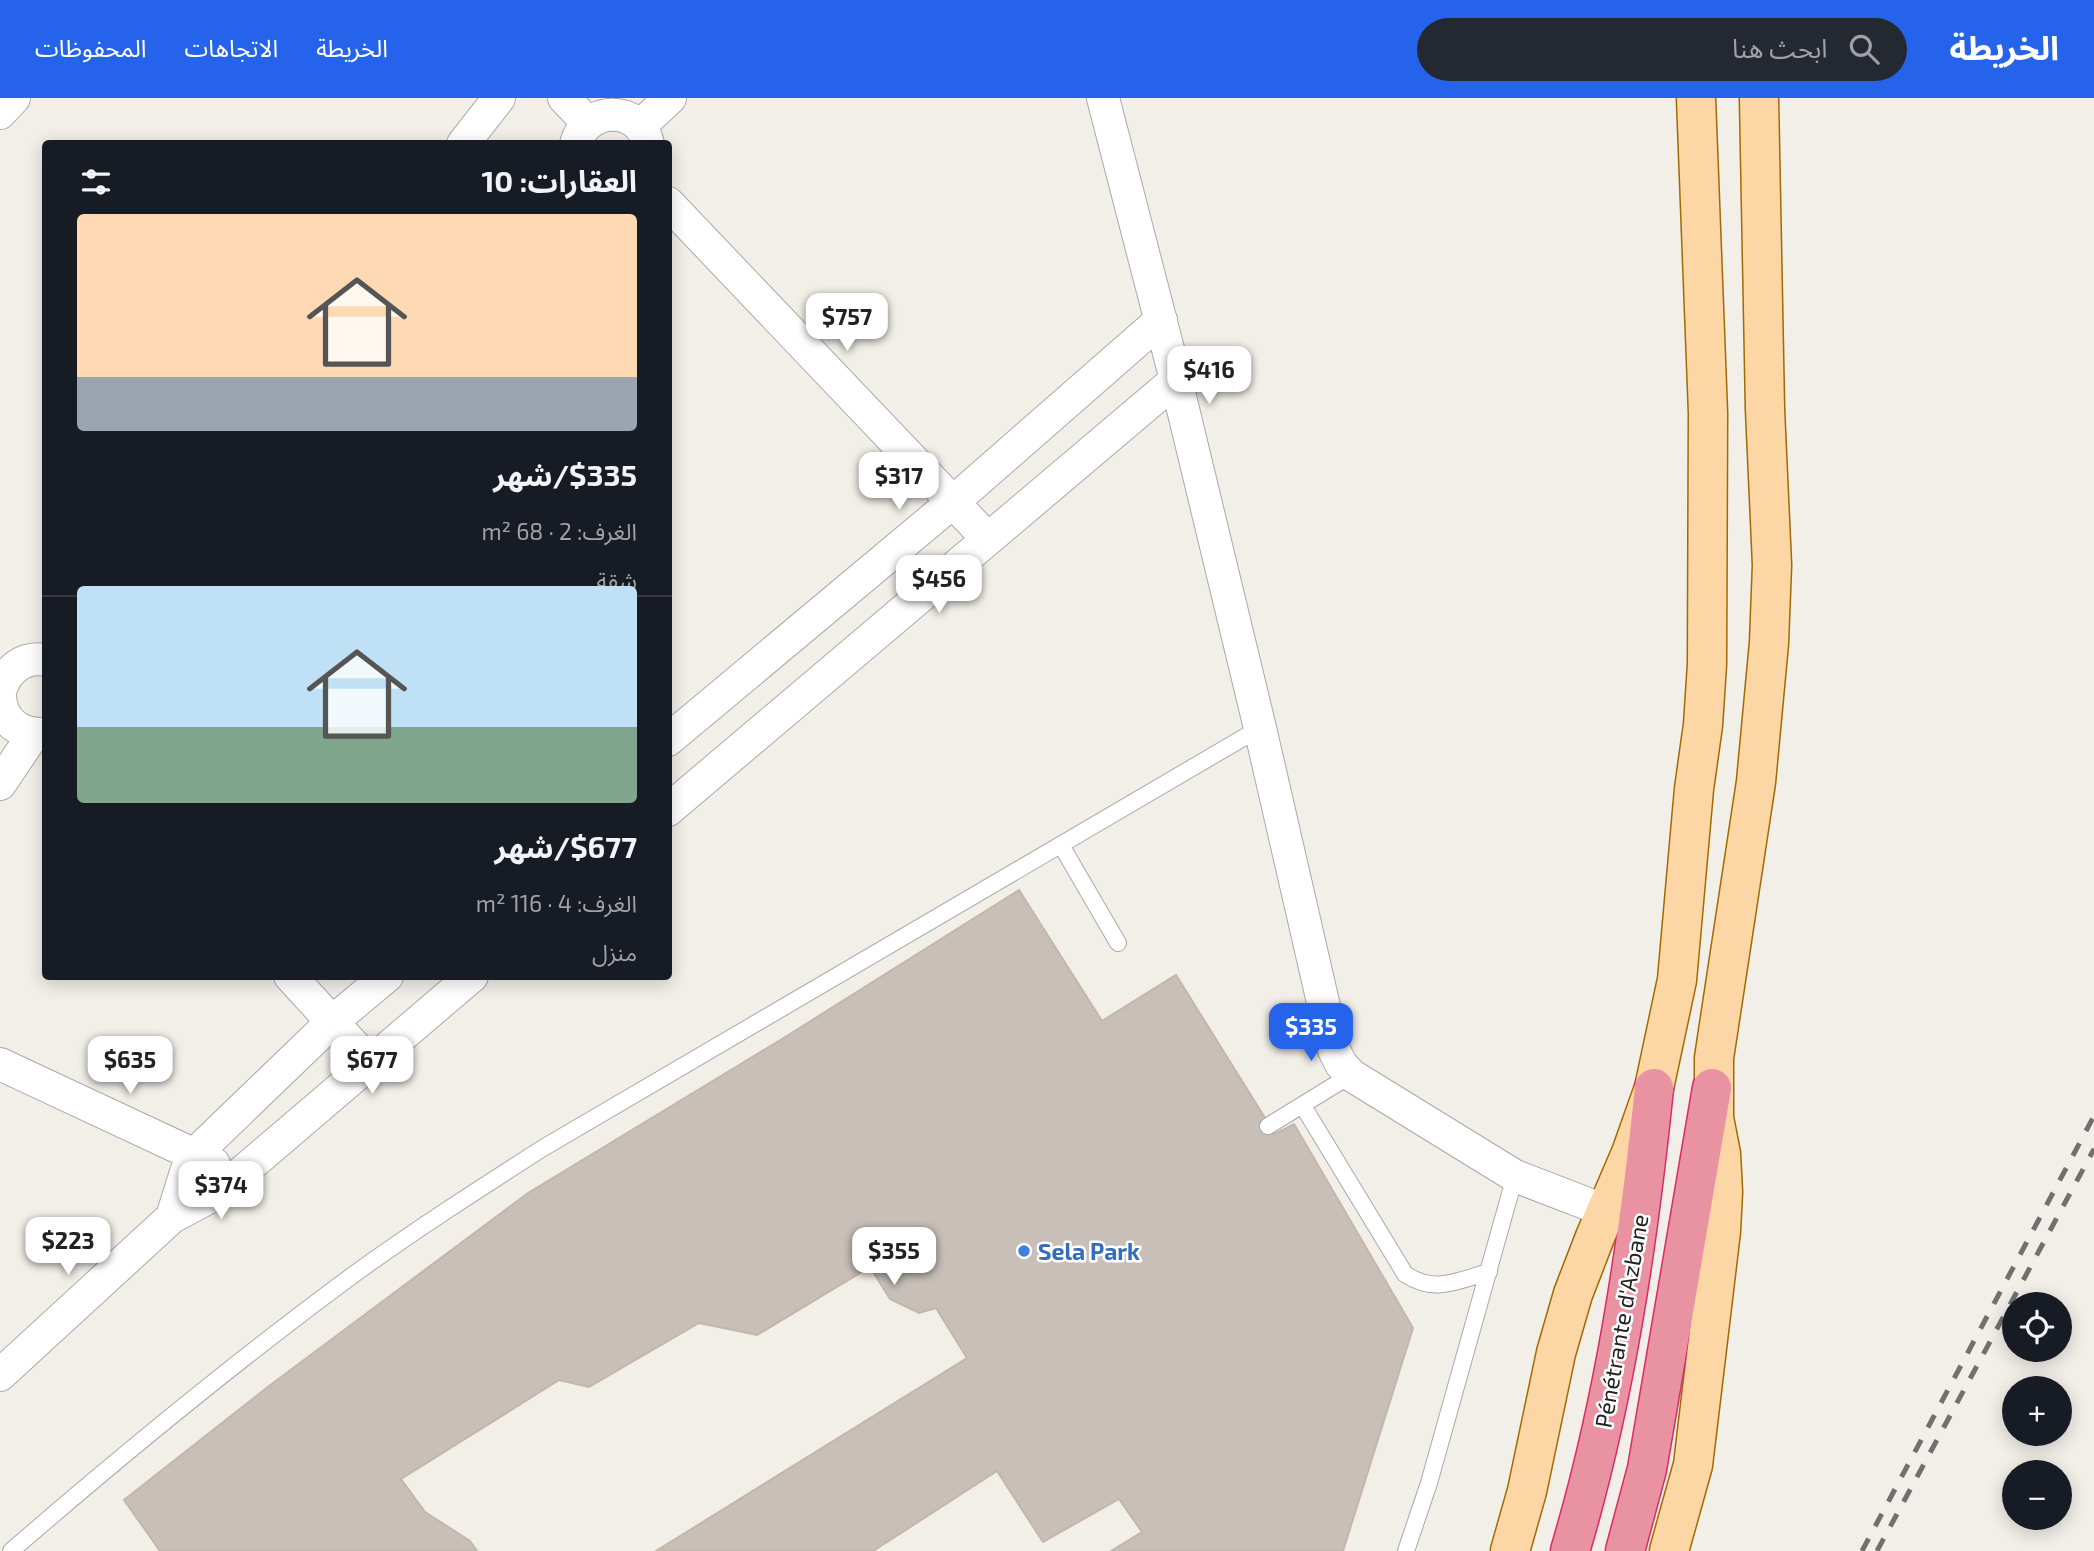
<!DOCTYPE html>
<html lang="ar">
<meta charset="utf-8">
<style>
body{margin:0;font-family:"Exo 2","Noto Sans Arabic",sans-serif;background:#242831;color:#f1f3f6;direction:rtl;height:100vh;display:flex;flex-direction:column;font-size:26px;white-space:nowrap}
*{box-sizing:border-box;margin:0}
p{font-size:23px;color:#9ea1a6}
.icon{flex:none;width:38px;height:38px;fill:none;stroke:currentColor;stroke-width:2;stroke-linecap:round;stroke-linejoin:round}
.map{position:relative;flex:1;overflow:hidden;direction:ltr}
.panel{position:absolute;left:42px;top:42px;width:630px;height:840px;display:flex;flex-direction:column;background:#171b24;border-radius:7px;box-shadow:0 4px 18px #0003;direction:rtl}
.panel>*{flex:none}
.fabs{position:absolute;left:2002px;top:1194px;display:grid;gap:14px}
.fabs a{display:grid;place-items:center;width:70px;height:70px;border-radius:50%;background:#171b24;box-shadow:0 4px 18px #0003;font-size:35px}
.price{position:absolute;translate:-50% -60px;padding:0 16px;border-radius:14px;background:#fff;color:#222;font-size:23px;line-height:46px;filter:drop-shadow(0 2px 4px #0008)}
.price::after{content:'';position:absolute;left:50%;top:42px;width:21px;height:16px;margin-left:-10px;background:inherit;clip-path:polygon(0 0,100% 0,50% 100%)}
.price.selected{background:#2563eb;color:#fff}
ul{padding:0;list-style:none}
li{display:grid;align-content:center;gap:14px;height:371px;padding:0 35px}
li+li{border-top:2px solid #363941}
li span{display:grid;place-items:center;height:217px;border-radius:7px;color:#555}
li>.icon{margin-inline-start:auto}
span .icon{width:126px;height:126px;fill:#fffc;stroke-width:1}
li b{font-size:30px}
h2{display:flex;justify-content:space-between;align-items:center;height:84px;padding:0 35px;font-size:30px}
header{display:flex;align-items:center;gap:42px;box-sizing:border-box;height:98px;padding:0 35px;background:#2563eb;color:#fff}
header strong{font-size:33px}
nav{display:flex;gap:38px;margin-inline-start:auto;font-size:24px}
.search{width:490px;height:63px;background:#242831;display:flex;align-items:center;gap:18px;box-sizing:border-box;padding:0 24px;border-radius:38px;color:#9ea1a6;font-size:26px}
.map>svg:first-child{display:block}
.building{fill:#c7bfb8;stroke:#c4b6ab;stroke-width:2}
.lines{fill:none;stroke-linecap:round;stroke-linejoin:round}
.service-casing{stroke:#a9a9a9;stroke-width:18}
.minor-casing{stroke:#a9a9a9;stroke-width:34}
.primary-casing{stroke:#a06b00;stroke-width:41}
.motorway-casing{stroke:#dc2a67;stroke-width:41}
.service{stroke:#fff;stroke-width:16}
.minor{stroke:#fff;stroke-width:32}
.primary{stroke:#fcd6a4;stroke-width:38}
.motorway{stroke:#e892a2;stroke-width:38}
.rail{stroke:#707070;stroke-width:5;stroke-dasharray:14 14;stroke-linecap:butt}
.shop-dot{fill:#3f7fe0;stroke:#fff;stroke-width:2.5}
.labels{text-anchor:middle;dominant-baseline:central;stroke-width:5;stroke-linejoin:round;paint-order:stroke}
.shop-label{font-size:23px;font-weight:bold;fill:#366cbe;stroke:#fff;text-anchor:start}
.street-label{font-size:23px;fill:#222;stroke:#fff}
</style>
<header>
<strong>الخريطة</strong>
<div class="search"><svg class="icon" aria-label="search" viewBox="0 0 24 24"><circle cx="10" cy="10" r="6"/><path d="M15 15l6 6"/></svg>ابحث هنا</div>
<nav><a>الخريطة</a><a>الاتجاهات</a><a>المحفوظات</a></nav>
</header>
<div class="map">
<svg width="2094" height="1453" viewBox="0 0 2094 1453">
<rect width="100%" height="100%" fill="#f2efe9"/>
<path class="building" d="M1019,792L1102,923L1176,877L1275,1036L1294,1026L1413,1230L1343,1453H1111L1142,1434L1119,1401L1043,1444L997,1373L873,1453H656L967,1260L936,1210L919,1215L890,1201L870,1169L757,1237L699,1225L589,1289L559,1282L401,1381L425,1414L470,1443L477,1453H160L124,1402L269,1288L528,1095L782,941Z"/>
<g class="lines">
<defs>
<path id="service" d="M1061,747L1118,845
M1303,1008L1405,1176C1435,1196 1456,1183 1489,1174
M1268,1028L1351,977
M11,1453C122,1357 235,1264 353,1177C415,1132 479,1091 543,1050L1260,630
M1406,1453L1429,1385L1515,1078"/>
<path id="minor" d="M564,0L588,25
M1103,0L1176,282L1260,630L1334,952L1341,966L1351,977L1515,1078L1606,1113
M0,15L14,0
M640,28L670,0
M463,46L499,0
M576,46C585,8 640,6 648,46
M668,105L988,441
M0,593C7,572 22,558 46,562
M0,599C2,625 21,637 46,636
M668,642L953,404L1161,222
M0,686L33,637
M668,712L1176,282
M290,878L370,965
M0,966L214,1066
M172,1119L186,1074L195,1056L332,924L387,878
M0,1277L172,1119L219,1094L472,878"/>
<path id="primary" d="M1510,1453L1527,1393L1556,1255L1573,1196L1595,1139L1631,1055L1654,990L1677,882L1694,691L1703,627L1707,566L1708,315L1696,0
M1669,1453L1693,1367L1721,1133L1723,1094L1721,1056L1714,1020V960L1756,684L1769,545L1772,467L1765,311L1759,0"/>
<path id="motorway" d="M1570,1453C1615,1302 1638,1146 1654,990
M1625,1453L1647,1371L1712,990"/>
</defs>
<use href="#service" class="service-casing"/>
<use href="#minor" class="minor-casing"/>
<use href="#primary" class="primary-casing"/>
<use href="#motorway" class="motorway-casing"/>
<use href="#service" class="service"/>
<use href="#minor" class="minor"/>
<use href="#primary" class="primary"/>
<use href="#motorway" class="motorway"/>
<path class="rail" d="M1862,1453L2094,1018
M1877,1453L2094,1051"/>
</g>
<circle class="shop-dot" cx="1024" cy="1153" r="7"/>
<g class="labels">
<g class="shop-label">
<text x="1038" y="1153">Sela Park</text>
</g>
<g class="street-label">
<text transform="translate(1621 1223) rotate(-80)">Pénétrante d'Azbane</text>
</g>
</g>
</svg>
<div class="fabs">
<a><svg class="icon" aria-label="locate" viewBox="0 0 24 24"><circle cx="12" cy="12" r="6"/><path d="M12 2v4M12 18v4M2 12h4M18 12h4"/></svg></a>
<a>+</a>
<a>−</a>
</div>
<b class="price" style="left:847px;top:255px">$757</b>
<b class="price" style="left:1209px;top:308px">$416</b>
<b class="price" style="left:899px;top:414px">$317</b>
<b class="price" style="left:939px;top:517px">$456</b>
<b class="price selected" style="left:1311px;top:965px">$335</b>
<b class="price" style="left:130px;top:998px">$635</b>
<b class="price" style="left:372px;top:998px">$677</b>
<b class="price" style="left:221px;top:1123px">$374</b>
<b class="price" style="left:68px;top:1179px">$223</b>
<b class="price" style="left:894px;top:1189px">$355</b>
<section class="panel">
<h2>العقارات: 10<svg class="icon" aria-label="filters" viewBox="0 0 24 24"><path d="M4 7h16M4 17h16"/><circle cx="9" cy="7" r="2"/><circle cx="15" cy="17" r="2"/></svg></h2>
<ul>
<li><span style="background:linear-gradient(#ffd9b3 75%,#9aa5b1 0)"><svg class="icon" aria-label="home" viewBox="0 0 24 24"><path d="M3 11l9-7 9 7M6 9v11h12V9"/></svg></span><div><b>$335/شهر</b><p>الغرف: 2 · 68 m²</p><p>شقة</p></div></li>
<li><span style="background:linear-gradient(#bfe0f5 65%,#7fa58c 0)"><svg class="icon" aria-label="home" viewBox="0 0 24 24"><path d="M3 11l9-7 9 7M6 9v11h12V9"/></svg></span><div><b>$677/شهر</b><p>الغرف: 4 · 116 m²</p><p>منزل</p></div></li>
</ul>
</section>
</div>
